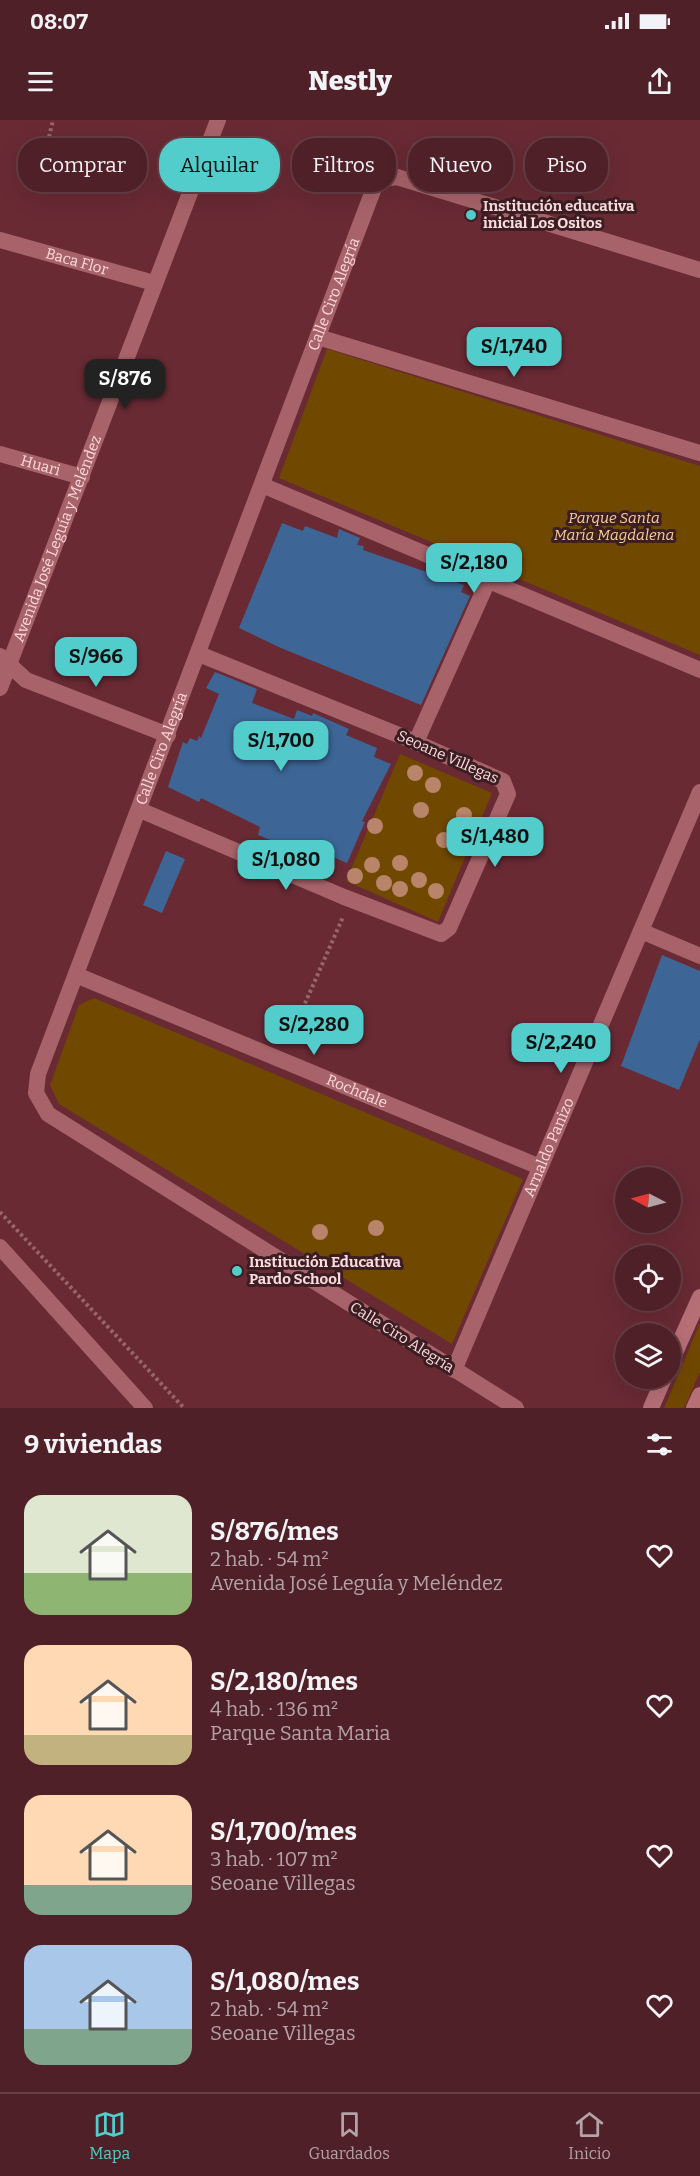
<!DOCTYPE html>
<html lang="es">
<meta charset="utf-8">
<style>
body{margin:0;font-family:Bitter,serif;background:#55282f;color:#f1f3f6;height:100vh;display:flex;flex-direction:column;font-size:22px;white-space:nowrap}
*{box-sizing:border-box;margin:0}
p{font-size:20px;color:#b3a3a7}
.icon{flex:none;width:33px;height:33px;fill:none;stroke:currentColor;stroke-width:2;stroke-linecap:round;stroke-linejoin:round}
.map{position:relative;height:1288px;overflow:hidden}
.side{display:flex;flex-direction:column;background:#4f2027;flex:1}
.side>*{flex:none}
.top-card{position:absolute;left:18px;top:18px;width:664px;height:54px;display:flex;gap:12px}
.needle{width:39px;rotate:276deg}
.controls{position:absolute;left:615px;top:1047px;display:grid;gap:12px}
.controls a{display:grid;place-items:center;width:66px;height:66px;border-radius:50%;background:#4f2027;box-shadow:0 6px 24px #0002,0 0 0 2px #663e44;font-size:30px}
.price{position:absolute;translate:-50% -51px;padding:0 14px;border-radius:12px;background:#53cdcb;color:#111;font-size:20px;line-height:39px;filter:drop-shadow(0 2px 3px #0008)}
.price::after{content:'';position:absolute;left:50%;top:36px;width:18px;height:14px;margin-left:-9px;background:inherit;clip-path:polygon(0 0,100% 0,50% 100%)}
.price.on{background:#222;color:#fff}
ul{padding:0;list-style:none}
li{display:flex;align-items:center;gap:18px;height:150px;padding:0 24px}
li span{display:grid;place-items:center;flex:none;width:168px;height:120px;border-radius:18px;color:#555}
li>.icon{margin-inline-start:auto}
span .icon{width:72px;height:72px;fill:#fffc;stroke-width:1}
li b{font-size:26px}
h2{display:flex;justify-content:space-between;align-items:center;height:72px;padding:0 24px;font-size:26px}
.chip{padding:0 21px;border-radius:24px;background:#4f2027;box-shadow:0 6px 24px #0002,0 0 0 2px #663e44;font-size:21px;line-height:54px}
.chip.on{background:#53cdcb;color:#111}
.status{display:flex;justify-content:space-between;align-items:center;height:42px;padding:0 30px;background:#4f2027;direction:ltr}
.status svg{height:16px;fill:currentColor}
header{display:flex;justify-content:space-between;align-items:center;height:78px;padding:0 24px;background:#4f2027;font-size:27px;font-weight:800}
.dock{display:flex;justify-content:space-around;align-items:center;height:84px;border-top:2px solid #663e44;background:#4f2027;font-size:16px;color:#b3a3a7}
.dock a{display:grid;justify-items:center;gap:3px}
.dock .on{color:#53cdcb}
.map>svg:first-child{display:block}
.green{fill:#714800}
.building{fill:#3d6696}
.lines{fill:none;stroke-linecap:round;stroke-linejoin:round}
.path{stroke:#99656c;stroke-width:4;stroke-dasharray:3 3;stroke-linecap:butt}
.pedestrian{stroke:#a8636a;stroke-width:16}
.minor{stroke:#a8636a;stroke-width:16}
.tertiary{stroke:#a8636a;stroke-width:16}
.secondary{stroke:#b76f76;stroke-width:16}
.tree{fill:#b8846a}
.poi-dot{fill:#53cdcb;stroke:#3b1e22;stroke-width:2}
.labels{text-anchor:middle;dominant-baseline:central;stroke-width:6;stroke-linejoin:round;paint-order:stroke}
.poi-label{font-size:15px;font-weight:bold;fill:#fbdbdd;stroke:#3b1e22;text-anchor:start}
.street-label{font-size:15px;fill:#fbdbdd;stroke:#3b1e22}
.park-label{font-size:15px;font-style:italic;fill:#f9ce97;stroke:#3b1e22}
</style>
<div class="status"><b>08:07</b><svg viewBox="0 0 49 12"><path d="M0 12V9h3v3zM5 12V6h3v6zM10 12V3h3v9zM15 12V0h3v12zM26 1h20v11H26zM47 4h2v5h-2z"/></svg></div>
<header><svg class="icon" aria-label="menu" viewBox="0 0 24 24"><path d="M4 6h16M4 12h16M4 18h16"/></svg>Nestly<svg class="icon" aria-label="share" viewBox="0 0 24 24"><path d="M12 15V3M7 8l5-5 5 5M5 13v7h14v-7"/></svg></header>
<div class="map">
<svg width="700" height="1288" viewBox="0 0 700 1288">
<rect width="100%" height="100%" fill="#692a34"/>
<path class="green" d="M327,229L700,346V535L279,358Z
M400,634L492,673L438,802L346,761Z
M94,878L523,1059L452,1224L59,984L50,965L79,885Z
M700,1203V1252L684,1288H664Z"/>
<path class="building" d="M282,403L303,411L305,406L337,418L339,409L360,418L357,425L364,426L363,430L464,465L461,472L470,476L421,585L281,528L239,508Z
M215,552L257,569L252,583L294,599L297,590L312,596L313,593L349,609L346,615L377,628L374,637L391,644L362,701L365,702L347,743L300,723L297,731L258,715L260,707L201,678L199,682L168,667L183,622L187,624L190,618L197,621L199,616L201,618L219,574L206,568Z
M166,731L185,739L162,793L143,785Z
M662,835L700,851V919L679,970L621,946Z"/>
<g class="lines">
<path class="path" d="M49,17L53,0
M288,922L343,797
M0,1092L184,1288"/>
<path class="pedestrian" d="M416,622L488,461"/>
<g class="minor">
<path id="s1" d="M0,120L154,163"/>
<path d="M318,217L700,333"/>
<path id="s2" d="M0,334L82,357"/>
<path d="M262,365L700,550"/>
<path d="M0,536L26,560L168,615"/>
<path d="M140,690L344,777L441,814L449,808L508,674L503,661L406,618L199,534"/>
<path d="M641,811L700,836"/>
<path id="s3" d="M76,855L540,1047"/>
<path id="s4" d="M454,1250L700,672"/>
<path id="s5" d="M516,1288L48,994L36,973L38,954L374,68L383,59L397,57L700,150"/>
</g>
<g class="tertiary">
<path id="s6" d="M0,568L218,0"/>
<path d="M0,1127L145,1288"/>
</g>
<path class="secondary" d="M670,1244L700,1177
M651,1288L664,1258
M694,1288L700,1275"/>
</g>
<g class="tree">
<circle cx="415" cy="653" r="8"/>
<circle cx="433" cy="665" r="8"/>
<circle cx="421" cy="690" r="8"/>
<circle cx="464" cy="695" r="8"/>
<circle cx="375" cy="706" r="8"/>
<circle cx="444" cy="720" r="8"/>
<circle cx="400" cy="743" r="8"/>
<circle cx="372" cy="745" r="8"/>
<circle cx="355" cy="756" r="8"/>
<circle cx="419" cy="760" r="8"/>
<circle cx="384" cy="763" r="8"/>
<circle cx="400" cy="769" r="8"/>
<circle cx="436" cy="771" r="8"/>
<circle cx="376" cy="1108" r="8"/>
<circle cx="320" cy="1112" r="8"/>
</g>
<g class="poi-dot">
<circle cx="471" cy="95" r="6"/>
<circle cx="237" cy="1151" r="6"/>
</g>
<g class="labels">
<g class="poi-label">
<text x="483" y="86">Institución educativa<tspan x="483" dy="17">inicial Los Ositos</tspan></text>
<text x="249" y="1142">Institución Educativa<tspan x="249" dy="17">Pardo School</tspan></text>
</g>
<g class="street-label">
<text stroke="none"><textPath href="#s1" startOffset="80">Baca Flor</textPath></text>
<text stroke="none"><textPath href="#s5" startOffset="1430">Calle Ciro Alegría</textPath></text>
<text stroke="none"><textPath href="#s2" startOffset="42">Huari</textPath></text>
<text stroke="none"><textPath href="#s6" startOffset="160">Avenida José Leguía y Meléndez</textPath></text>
<text stroke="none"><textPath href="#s5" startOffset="944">Calle Ciro Alegría</textPath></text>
<text transform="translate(448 637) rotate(24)">Seoane Villegas</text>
<text stroke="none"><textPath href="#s3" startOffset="304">Rochdale</textPath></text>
<text stroke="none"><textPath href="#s4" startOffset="242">Arnaldo Panizo</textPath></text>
<text transform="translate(402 1217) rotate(32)">Calle Ciro Alegría</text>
</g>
<g class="park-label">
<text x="614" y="398">Parque Santa<tspan x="614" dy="17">María Magdalena</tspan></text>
</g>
</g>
</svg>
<div class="controls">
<a><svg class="needle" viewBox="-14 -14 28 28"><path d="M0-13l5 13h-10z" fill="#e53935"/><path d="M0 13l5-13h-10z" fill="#b3a3a7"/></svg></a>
<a><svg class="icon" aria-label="locate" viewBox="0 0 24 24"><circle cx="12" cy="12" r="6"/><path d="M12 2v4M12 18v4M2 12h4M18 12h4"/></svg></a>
<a><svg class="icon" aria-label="layers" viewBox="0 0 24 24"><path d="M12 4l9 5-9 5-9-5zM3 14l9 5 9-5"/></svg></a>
</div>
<b class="price" style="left:514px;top:258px">S/1,740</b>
<b class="price on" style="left:125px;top:290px">S/876</b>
<b class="price" style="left:474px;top:474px">S/2,180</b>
<b class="price" style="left:96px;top:568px">S/966</b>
<b class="price" style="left:281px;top:652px">S/1,700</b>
<b class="price" style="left:495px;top:748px">S/1,480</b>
<b class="price" style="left:286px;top:771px">S/1,080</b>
<b class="price" style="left:314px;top:936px">S/2,280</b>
<b class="price" style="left:561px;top:954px">S/2,240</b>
<div class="top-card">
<a class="chip">Comprar</a>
<a class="chip on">Alquilar</a>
<a class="chip">Filtros</a>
<a class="chip">Nuevo</a>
<a class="chip">Piso</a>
</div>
</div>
<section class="side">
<h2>9 viviendas<svg class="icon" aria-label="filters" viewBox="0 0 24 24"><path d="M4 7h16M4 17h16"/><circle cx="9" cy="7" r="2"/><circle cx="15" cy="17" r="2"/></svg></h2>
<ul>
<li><span style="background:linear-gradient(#dfe7d0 65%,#8fb573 0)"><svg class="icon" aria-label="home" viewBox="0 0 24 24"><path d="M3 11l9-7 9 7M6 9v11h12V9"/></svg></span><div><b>S/876/mes</b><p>2 hab. · 54 m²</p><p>Avenida José Leguía y Meléndez</p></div><svg class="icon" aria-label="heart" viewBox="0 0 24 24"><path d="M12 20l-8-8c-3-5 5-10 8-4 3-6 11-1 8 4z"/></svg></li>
<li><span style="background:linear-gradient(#ffd9b3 75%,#c2b280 0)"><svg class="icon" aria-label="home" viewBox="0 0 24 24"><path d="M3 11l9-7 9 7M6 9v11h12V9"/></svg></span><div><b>S/2,180/mes</b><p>4 hab. · 136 m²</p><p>Parque Santa Maria</p></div><svg class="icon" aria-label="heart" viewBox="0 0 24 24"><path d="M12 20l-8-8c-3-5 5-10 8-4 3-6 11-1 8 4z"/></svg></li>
<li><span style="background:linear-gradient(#ffd9b3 75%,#7fa58c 0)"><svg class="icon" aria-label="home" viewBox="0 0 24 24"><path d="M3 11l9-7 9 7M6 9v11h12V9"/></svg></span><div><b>S/1,700/mes</b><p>3 hab. · 107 m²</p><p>Seoane Villegas</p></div><svg class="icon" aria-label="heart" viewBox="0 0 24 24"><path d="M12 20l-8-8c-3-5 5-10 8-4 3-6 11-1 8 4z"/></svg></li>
<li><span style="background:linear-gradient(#a9c7e8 70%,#7fa58c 0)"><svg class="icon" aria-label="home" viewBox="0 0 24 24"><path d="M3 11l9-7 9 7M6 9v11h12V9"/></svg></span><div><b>S/1,080/mes</b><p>2 hab. · 54 m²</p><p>Seoane Villegas</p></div><svg class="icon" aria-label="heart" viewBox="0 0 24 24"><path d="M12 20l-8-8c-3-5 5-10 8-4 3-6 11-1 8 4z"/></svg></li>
</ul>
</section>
<nav class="dock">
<a class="on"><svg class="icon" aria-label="map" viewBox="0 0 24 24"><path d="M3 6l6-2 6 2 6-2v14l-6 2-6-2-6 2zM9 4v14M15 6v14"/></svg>Mapa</a>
<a><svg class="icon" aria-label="saved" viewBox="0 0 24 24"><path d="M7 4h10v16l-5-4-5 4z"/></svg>Guardados</a>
<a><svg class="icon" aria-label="home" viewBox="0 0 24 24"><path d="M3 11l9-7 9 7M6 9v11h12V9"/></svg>Inicio</a>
</nav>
